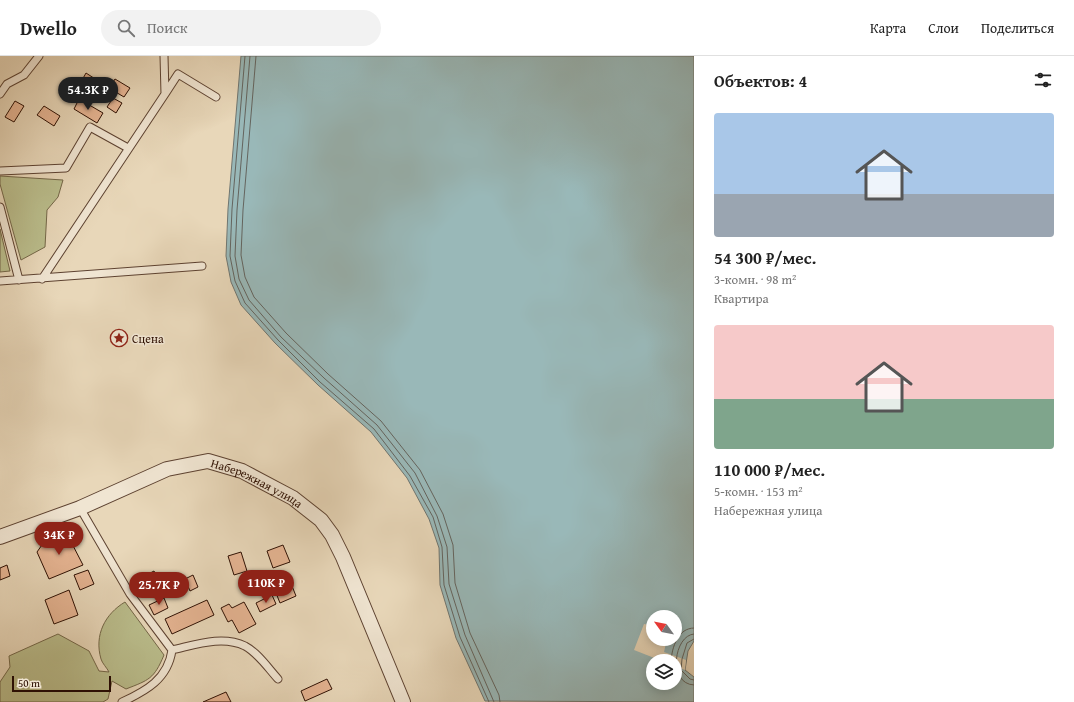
<!DOCTYPE html>
<html lang="ru">
<meta charset="utf-8">
<style>
body{margin:0;font-family:"Gentium Book Plus",serif;background:#f2f2f2;color:#222;height:100vh;display:flex;flex-direction:column;font-size:15px;white-space:nowrap}
*{box-sizing:border-box;margin:0}
p{font-size:13px;color:#767676}
.icon{flex:none;width:22px;height:22px;fill:none;stroke:currentColor;stroke-width:2;stroke-linecap:round;stroke-linejoin:round}
.map{position:relative;flex:1;overflow:hidden}
.sheet{display:flex;flex-direction:column;background:#fff;width:380px}
.sheet>*{flex:none}
.needle{width:26px;rotate:303deg}
.fabs{position:absolute;left:646px;top:554px;display:grid;gap:8px}
.fabs a{display:grid;place-items:center;width:36px;height:36px;border-radius:50%;background:#fff;box-shadow:0 2px 10px #0003;font-size:20px}
.scale{position:absolute;left:12px;bottom:10px;width:99px;box-sizing:border-box;padding-left:4px;border:2px solid #2f1104;border-top:0;font-size:11px;line-height:14px;white-space:nowrap;color:#2f1104;-webkit-text-stroke:3px #f0e5d2;paint-order:stroke}
.price{position:absolute;translate:-50% -34px;padding:0 9px;border-radius:14px;background:#8f2418;color:#fff;font-size:13px;line-height:26px;filter:drop-shadow(0 1px 2px #0008)}
.price::after{content:'';position:absolute;left:50%;top:24px;width:12px;height:9px;margin-left:-6px;background:inherit;clip-path:polygon(0 0,100% 0,50% 100%)}
.price.on{background:#222;color:#fff}
ul{padding:0;list-style:none}
li{display:grid;align-content:center;gap:8px;height:212px;padding:0 20px}
li span{display:grid;place-items:center;height:124px;border-radius:4px;color:#555}
li>.icon{margin-inline-start:auto}
span .icon{width:72px;height:72px;fill:#fffc;stroke-width:1}
li b{font-size:17px}
h2{display:flex;justify-content:space-between;align-items:center;height:48px;padding:0 20px;font-size:17px}
header{display:flex;align-items:center;gap:24px;box-sizing:border-box;height:56px;padding:0 20px;background:#fff;border-bottom:1px solid #e0e0e0}
header strong{font-size:19px}
nav{display:flex;gap:22px;margin-inline-start:auto;font-size:14px}
.search{width:280px;height:36px;background:#f2f2f2;display:flex;align-items:center;gap:10px;box-sizing:border-box;padding:0 14px;border-radius:22px;color:#767676;font-size:15px}
main{display:flex;flex:1;min-height:0}
.map>svg:first-child{display:block}
.green{fill:#babd8c;stroke:#746748}
.water{fill:#99b8b8;stroke:#6f7570;fill-rule:evenodd}
.pier{fill:#e8d7b9}
.lines{fill:none;stroke-linecap:round;stroke-linejoin:round}
.shore{stroke:#64645e;stroke-width:1}
.building{fill:#e5b492;stroke:#2f1104}
.lane-casing{stroke:#5d4231;stroke-width:9}
.street-casing{stroke:#5d4231;stroke-width:16}
.lane{stroke:#f0e5d2;stroke-width:7}
.street{stroke:#f0e5d2;stroke-width:14}
.labels{text-anchor:middle;dominant-baseline:central;stroke-width:3;stroke-linejoin:round;paint-order:stroke}
.poi-label{font-size:12px;fill:#2f1104;stroke:#f0e5d2;text-anchor:start}
.street-label{font-size:12px;fill:#2f1104;stroke:#f0e5d2}
</style>
<header>
<strong>Dwello</strong>
<div class="search"><svg class="icon" aria-label="search" viewBox="0 0 24 24"><circle cx="10" cy="10" r="6"/><path d="M15 15l6 6"/></svg>Поиск</div>
<nav><a>Карта</a><a>Слои</a><a>Поделиться</a></nav>
</header>
<main>
<div class="map">
<svg width="694" height="646" viewBox="0 0 694 646">
<rect width="100%" height="100%" fill="#e8d7b9"/>
<filter id="stains"><feTurbulence type="fractalNoise" baseFrequency=".005" numOctaves="4"/><feColorMatrix values="0 0 0 0 .2 0 0 0 0 .09 0 0 0 0 .02 0 0 0 .5 -.17"/></filter>
<radialGradient id="worn" r=".72"><stop offset=".6" stop-color="#630" stop-opacity="0"/><stop offset="1" stop-color="#630" stop-opacity=".3"/></radialGradient>
<path class="green" d="M0,120L63,124L58,141L47,154L45,191L21,204L0,128Z
M0,173L10,215L0,216Z
M125,546L164,599C154,623 149,624 126,633L112,625L108,643L103,646H0V626L10,611L9,600L58,578L89,595L99,615L109,616C107,612 102,607 101,603C94,579 105,558 125,546Z"/>
<path class="water" d="M241,0H694V585L688,595L685,614L694,621V646L485,645L456,582L440,529L439,492L429,463L407,422L371,376L318,329L275,287L241,249L231,226L226,200L228,153ZM653,561H675V583H653ZM653,605H675V627H653Z"/>
<path class="pier" d="M644,568L653,570V583H667L664,596L686,604L685,614L675,610V605H662L634,594Z"/>
<g class="lines">
<path class="shore" d="M245,0L232,153L230,200L235,225L245,247L278,284L320,326L374,373L410,420L433,461L442,491L444,529L460,581L489,646
M250,0L237,154L235,200L239,223L249,244L281,281L324,322L377,369L415,417L437,460L447,491L449,528L465,579L494,646
M256,0L243,154L241,199L245,221L254,241L286,277L328,318L381,365L420,414L443,458L453,489L455,527L470,577L499,639L500,646
M694,578C674,579 667,628 694,629
M694,583L687,587L682,603L681,614L690,623L694,624
M671,605C672,591 678,572 694,572"/>
</g>
<path class="building" d="M86,17L103,28L98,37L81,26Z
M115,23L130,32L124,41L109,32Z
M113,42L122,47L116,57L107,51Z
M79,43L103,57L97,67L74,53Z
M15,45L24,50L14,66L5,61Z
M44,50L60,60L54,70L37,59Z
M67,478L83,509L49,523L37,496L44,486Z
M283,489L290,506L273,512L267,495Z
M241,496L247,515L234,519L228,500Z
M7,509L10,520L0,524V512Z
M88,514L94,528L80,534L74,519Z
M154,515L160,527L143,536L137,524Z
M193,519L198,531L190,535L185,523Z
M292,530L296,540L280,547L276,537Z
M69,534L78,559L54,568L45,544Z
M272,539L276,548L260,556L256,547Z
M164,542L168,552L154,559L149,549Z
M207,544L214,559L172,578L165,563Z
M244,546L256,568L239,577L232,564L228,566L221,552L229,548L232,552Z
M327,623L332,633L305,645L301,635Z
M226,636L231,646H203Z"/>
<g class="lines">
<defs>
<path id="lane" d="M0,38L7,28L24,19L39,0
M165,38L178,18L216,41
M0,115L66,112L90,71L128,92
M0,151L19,224
M42,223L165,38L164,0
M0,225L202,210
M80,452L130,538L172,594C168,623 146,635 122,646
M172,594C195,589 222,579 245,590C258,597 268,612 278,623"/>
<g id="street">
<path id="s1" d="M0,481L80,452L167,413L208,405L242,415L293,442L321,464L332,479L343,501L403,646"/>
</g>
</defs>
<use href="#lane" class="lane-casing"/>
<use href="#street" class="street-casing"/>
<use href="#lane" class="lane"/>
<use href="#street" class="street"/>
</g>
<defs>
<symbol id="sight-ring" viewBox="-11 -11 22 22"><circle r="9.5" fill="#f0e5d2" stroke="#8f2418" stroke-width="1.5"/><path d="M0-6L1.8-2.2L6-1.7L2.9 1.2L3.7 5.4L0 3.3L-3.7 5.4L-2.9 1.2L-6-1.7L-1.8-2.2Z" fill="#8f2418"/></symbol>
</defs>
<g fill-rule="evenodd">
<use href="#sight-ring" x="109" y="272" width="20" height="20"/>
</g>
<g class="labels">
<g class="poi-label">
<text x="132" y="282">Сцена</text>
</g>
<g class="street-label">
<text stroke="none"><textPath href="#s1" startOffset="276">Набережная улица</textPath></text>
</g>
</g>
<rect width="100%" height="100%" filter="url(#stains)"/>
<rect width="100%" height="100%" fill="url(#worn)"/>
</svg>
<div class="fabs">
<a><svg class="needle" viewBox="-14 -14 28 28"><path d="M0-13l5 13h-10z" fill="#e53935"/><path d="M0 13l5-13h-10z" fill="#767676"/></svg></a>
<a><svg class="icon" aria-label="layers" viewBox="0 0 24 24"><path d="M12 4l9 5-9 5-9-5zM3 14l9 5 9-5"/></svg></a>
</div>
<div class="scale">50 m</div>
<b class="price on" style="left:88px;top:55px">54.3K ₽</b>
<b class="price" style="left:59px;top:500px">34K ₽</b>
<b class="price" style="left:266px;top:548px">110K ₽</b>
<b class="price" style="left:159px;top:550px">25.7K ₽</b>
</div>
<section class="sheet">
<h2>Объектов: 4<svg class="icon" aria-label="filters" viewBox="0 0 24 24"><path d="M4 7h16M4 17h16"/><circle cx="9" cy="7" r="2"/><circle cx="15" cy="17" r="2"/></svg></h2>
<ul>
<li><span style="background:linear-gradient(#a9c7e8 65%,#9aa5b1 0)"><svg class="icon" aria-label="home" viewBox="0 0 24 24"><path d="M3 11l9-7 9 7M6 9v11h12V9"/></svg></span><div><b>54 300 ₽/мес.</b><p>3-комн. · 98 m²</p><p>Квартира</p></div></li>
<li><span style="background:linear-gradient(#f6c9c9 60%,#7fa58c 0)"><svg class="icon" aria-label="home" viewBox="0 0 24 24"><path d="M3 11l9-7 9 7M6 9v11h12V9"/></svg></span><div><b>110 000 ₽/мес.</b><p>5-комн. · 153 m²</p><p>Набережная улица</p></div></li>
</ul>
</section>
</main>
